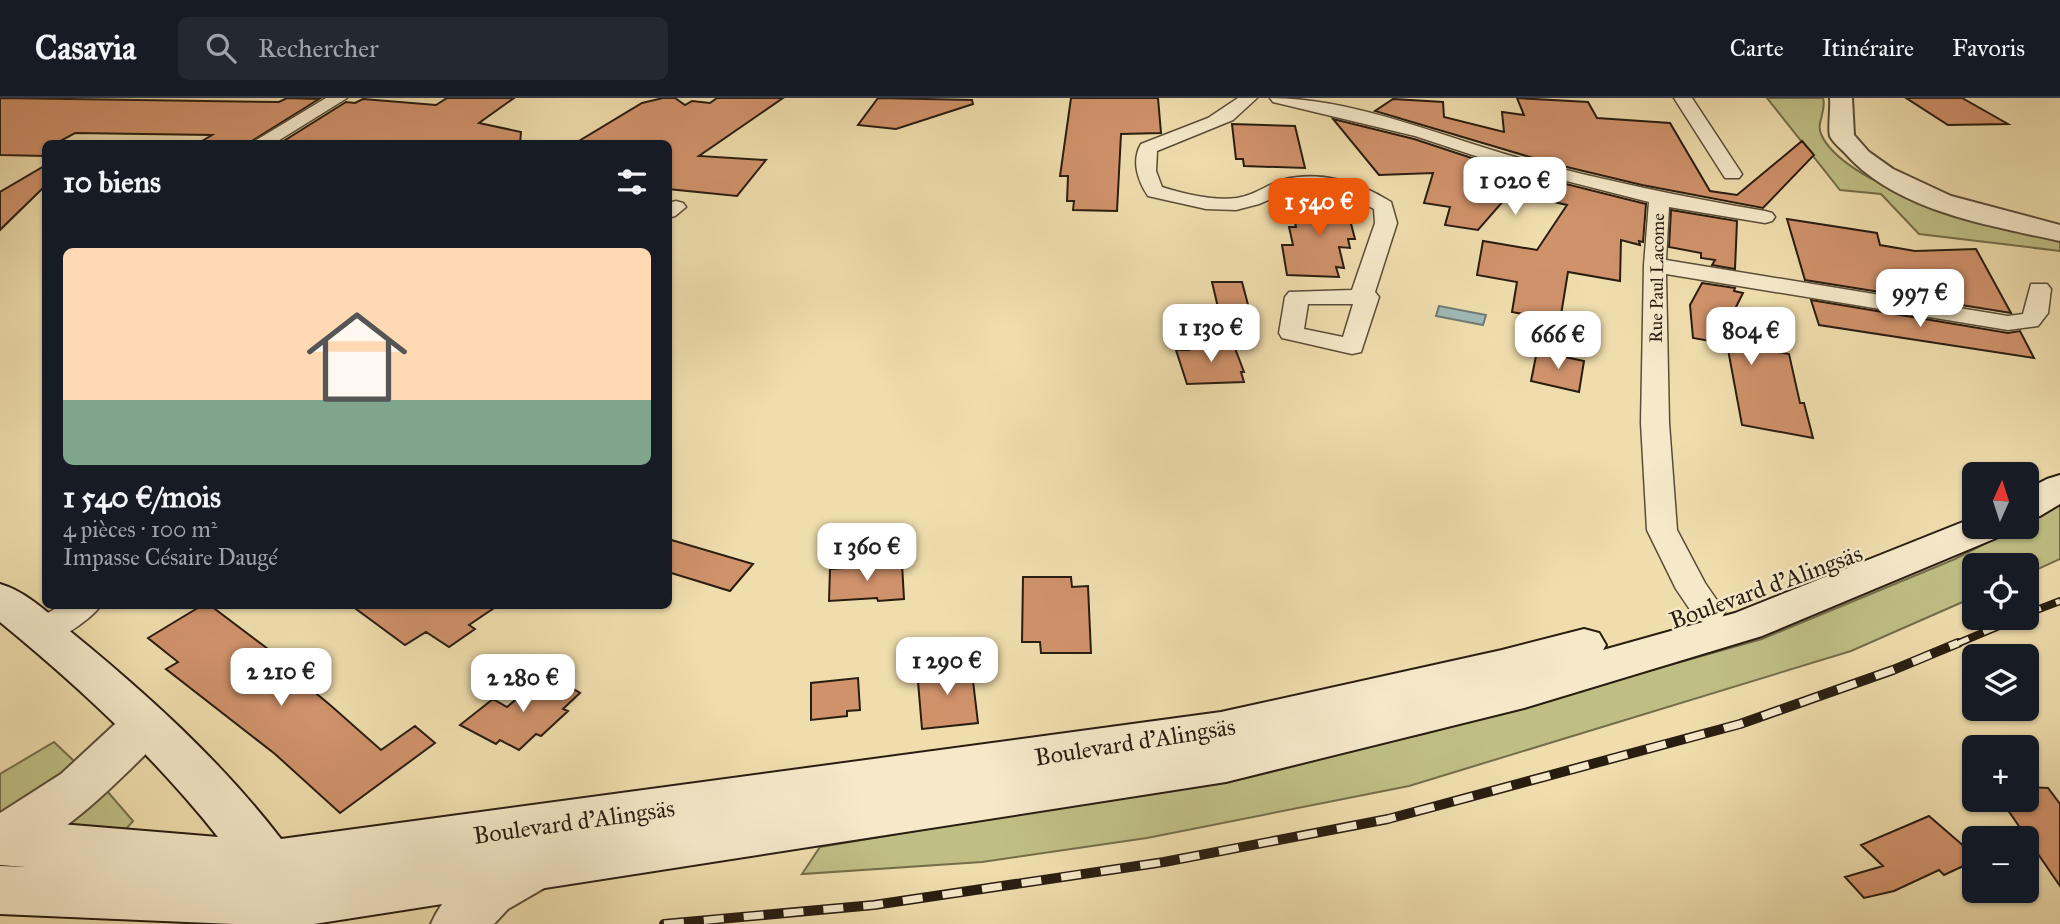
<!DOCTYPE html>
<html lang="fr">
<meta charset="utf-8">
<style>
body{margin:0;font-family:"IM FELL Great Primer",serif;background:#242831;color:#f1f3f6;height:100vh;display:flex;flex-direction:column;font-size:26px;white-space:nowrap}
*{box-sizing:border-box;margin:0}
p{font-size:23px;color:#9ea1a6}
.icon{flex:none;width:38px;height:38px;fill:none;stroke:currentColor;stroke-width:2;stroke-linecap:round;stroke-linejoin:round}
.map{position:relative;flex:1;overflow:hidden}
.drawer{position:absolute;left:42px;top:42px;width:630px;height:469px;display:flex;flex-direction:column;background:#171b24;border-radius:10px;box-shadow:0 2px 5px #0004}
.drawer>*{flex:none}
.needle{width:46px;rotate:3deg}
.fabs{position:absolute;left:1962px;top:364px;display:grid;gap:14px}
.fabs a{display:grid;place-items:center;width:77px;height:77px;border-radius:10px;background:#171b24;box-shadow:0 2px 5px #0004;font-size:35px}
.price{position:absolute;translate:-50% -60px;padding:0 16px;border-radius:14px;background:#fff;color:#222;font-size:23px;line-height:46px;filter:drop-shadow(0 2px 4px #0008)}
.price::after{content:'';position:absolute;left:50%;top:42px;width:21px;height:16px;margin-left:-10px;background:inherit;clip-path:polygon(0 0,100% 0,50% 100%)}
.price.on{background:#ea580c;color:#fff}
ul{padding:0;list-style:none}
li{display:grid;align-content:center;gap:14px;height:371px;padding:0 21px}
li span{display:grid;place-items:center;height:217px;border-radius:10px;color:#555}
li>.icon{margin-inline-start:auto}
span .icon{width:126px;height:126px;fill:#fffc;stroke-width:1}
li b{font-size:30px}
h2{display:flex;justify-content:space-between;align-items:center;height:84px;padding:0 21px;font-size:30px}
header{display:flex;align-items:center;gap:42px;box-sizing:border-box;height:98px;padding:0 35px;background:#171b24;border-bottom:2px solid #363941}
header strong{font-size:33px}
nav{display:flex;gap:38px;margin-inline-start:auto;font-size:24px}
.search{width:490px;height:63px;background:#242831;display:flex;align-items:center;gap:18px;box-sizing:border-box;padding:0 24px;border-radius:10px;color:#9ea1a6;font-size:26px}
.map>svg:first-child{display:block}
.green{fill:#bfbf85;stroke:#746e4a;stroke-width:2}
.water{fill:#9fb9b6;stroke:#707b74;stroke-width:2}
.building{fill:#d0926b;stroke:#291d10;stroke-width:2}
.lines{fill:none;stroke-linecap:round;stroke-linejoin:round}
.minor-casing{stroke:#5a4d37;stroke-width:3}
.tertiary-casing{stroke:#5a4d37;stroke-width:4}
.secondary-casing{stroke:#291d10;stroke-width:4}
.minor{fill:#f5e9ca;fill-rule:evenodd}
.tertiary{fill:#f5e9ca;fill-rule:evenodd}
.secondary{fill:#f5e9ca;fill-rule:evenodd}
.rail-far1-casing{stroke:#291d10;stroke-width:8}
.rail-casing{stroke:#291d10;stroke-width:10}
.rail-far1{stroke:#f5e9ca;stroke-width:5;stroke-dasharray:16;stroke-linecap:butt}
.rail{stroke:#f5e9ca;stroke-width:7;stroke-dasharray:20;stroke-linecap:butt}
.labels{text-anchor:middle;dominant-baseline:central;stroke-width:5;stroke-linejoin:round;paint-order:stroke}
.far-street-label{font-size:18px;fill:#291d10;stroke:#f5e9ca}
.near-street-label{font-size:24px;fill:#291d10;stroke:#f5e9ca}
</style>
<header>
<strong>Casavia</strong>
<div class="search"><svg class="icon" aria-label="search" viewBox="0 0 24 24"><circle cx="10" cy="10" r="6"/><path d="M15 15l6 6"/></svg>Rechercher</div>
<nav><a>Carte</a><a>Itinéraire</a><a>Favoris</a></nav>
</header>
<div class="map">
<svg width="2060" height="826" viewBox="0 0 2060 826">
<rect width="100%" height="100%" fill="#efddad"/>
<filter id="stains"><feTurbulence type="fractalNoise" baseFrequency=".00286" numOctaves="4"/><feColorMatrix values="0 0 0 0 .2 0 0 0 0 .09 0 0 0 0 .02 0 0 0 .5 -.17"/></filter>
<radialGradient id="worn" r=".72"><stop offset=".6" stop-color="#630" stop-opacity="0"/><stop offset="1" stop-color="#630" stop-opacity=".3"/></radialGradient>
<path class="green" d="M1767,0H1823C1827,13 1816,24 1821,36C1845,91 2005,132 2060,143V153L1919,136L1881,96L1840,92Z
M2060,406V461L2027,476L2026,467H1974V499L1851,553L1409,688L1147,740L982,764L802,776L820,749L1168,691L1424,636L1762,541L1955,461L2017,429H2026L2027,424Z
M54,644L76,665L0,719V676Z
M101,686L133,723L127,730L77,731L55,724Z"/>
<path class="water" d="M1439,208L1486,217L1483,227L1436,218Z"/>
<path class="building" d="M0,0L279,4L287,0L319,1L247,46H197L212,37L75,35L55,46H46V58L0,57Z
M447,0H514L479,25L521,34L520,46H279L346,4L355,5L363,1L436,7Z
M663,0H675L685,7L692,3L710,5L717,0H783L699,58L766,62L737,98L668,91V46H574L642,5Z
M878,0L972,2L973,6L896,31L858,27Z
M1071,0H1158L1161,35L1121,36L1117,113L1073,112L1074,103H1067L1068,78H1060Z
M1517,0L1588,4L1597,20L1670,25L1710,93L1737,97L1802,43L1814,57L1763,110L1642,87L1550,65L1375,13L1393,1L1443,4L1444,19L1504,34L1502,14L1524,17Z
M1906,0H1962L2008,26L1948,27Z
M1333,21L1414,41L1502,70L1646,106L1643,144L1639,143L1640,147L1621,142L1620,183L1568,174L1560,223L1512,214L1517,184L1477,177L1483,143L1537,152L1567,107L1511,94L1478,132L1445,127L1450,109L1424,105L1433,75L1379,77Z
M1232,26L1295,28L1305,70L1244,68L1243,61H1236Z
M46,67V87L0,132V94Z
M1308,96L1344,99L1355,141H1348L1350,150L1339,149L1344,170L1336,169L1339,179L1287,177L1282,147H1293L1289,129H1296L1294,120L1305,121L1303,111Z
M1671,112L1737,123L1735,171L1712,167L1715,162L1701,160V155L1669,149Z
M1787,121L1877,135L1880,147L1915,153L1976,151L2011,215L1805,182Z
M1212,184H1242L1251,218H1220Z
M1702,185L1735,190L1734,193L1743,195L1732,217L1738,247L1789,256L1800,305H1804L1813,340L1742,327L1727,246L1693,240L1690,207Z
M1811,202L2008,235L2020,233L2034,260L1819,227Z
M1233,245L1244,274H1241L1244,284L1187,286L1176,252H1189L1187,247Z
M1537,253L1584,263L1579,294L1531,283Z
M668,441L753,466L730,493L668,474Z
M902,466L904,501L878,503L877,500L829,503L830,471Z
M1023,479H1071L1072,489L1088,488L1091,555H1041L1040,544H1022Z
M201,508H211L284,563L280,566L329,606L381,652L415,628L435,645L340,715L275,656L166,571L178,564L148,540Z
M352,508H497L469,527L475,531L449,549L426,534L405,547Z
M971,566L978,625L922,631L917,572Z
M547,575L580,595L563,611L568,613L541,638L536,636L519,652L500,642L496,646L460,627L493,601L507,609Z
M858,580L860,612L847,613V618L811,622V585Z
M2026,689L2048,690L2060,706V788L2001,702H2026Z
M1929,718L1974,757V763L1944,777L1939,772L1894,793L1864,800L1845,779L1883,768L1861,747Z"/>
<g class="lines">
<defs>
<path id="minor" d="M326,0H347L273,46H250Z
M1238,0H1257L1233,22L1157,53L1156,73L1162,89C1184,96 1213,103 1237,100C1253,98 1267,87 1282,82C1319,72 1360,84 1391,104L1397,125L1375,194L1379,199L1361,254L1352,256L1291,242L1282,240L1279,235L1285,199L1289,194L1352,192L1375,125L1374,111L1340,94L1317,90L1292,92L1259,106L1236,112L1206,111L1148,98C1138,83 1131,63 1141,46L1208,20ZM1308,206H1353L1343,239L1304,231Z
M1270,0C1354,0 1439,38 1519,60C1601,82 1682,99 1765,113L1772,115L1775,119L1772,123L1765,125L1669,109L1666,162L2008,218L2023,216L2031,186H2047L2051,191L2048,215L2038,228L2008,232L1666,176L1669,325L1677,432L1705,485L1725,514L1721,522L1709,526L1697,522L1676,491L1647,432L1641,325L1644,167L1649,104L1503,67L1415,38L1273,4Z
M1674,0H1692L1742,76L1739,80H1725Z
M676,103L683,105L686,109L675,118L668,120V105Z
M60,508H100C94,519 55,546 42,546C38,546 34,544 30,543L25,534L30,525Z"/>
<path id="tertiary" d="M1830,0H1852L1854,37L1869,54L1893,71L1951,98L2060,127V143C1988,127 1895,113 1844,54C1840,50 1832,43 1830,38C1828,29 1831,10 1830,0Z
M145,608L162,614L168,627L162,640C115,686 63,742 0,765V715L61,676L128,614Z
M527,748L546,755L553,772L546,789L508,811L494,826H431C448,786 487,763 527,748Z"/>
<path id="secondary" d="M2060,377V406L2040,418L2026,421V392L2047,381Z
M1973,420L1974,429H2007L2001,438L1762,538L1524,610L1226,684L314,826H233L0,816V768L25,769L0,767V721L218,739C154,658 79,589 0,524V486C27,494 49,516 71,534C147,596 221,663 281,741L1221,614L1502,552L1584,531L1599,535L1606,547L1603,552L1735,515Z"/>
</defs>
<use href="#minor" class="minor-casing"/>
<use href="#tertiary" class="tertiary-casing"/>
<use href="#secondary" class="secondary-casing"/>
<use href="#minor" class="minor"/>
<use href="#tertiary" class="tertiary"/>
<use href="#secondary" class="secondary"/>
<defs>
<path id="rail-far1" d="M2026,516L2060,503
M1954,547L2018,520"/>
<path id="rail" d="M664,826L874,807L1164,764L1388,721L1740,626L1893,572L1958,545"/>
</defs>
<use href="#rail-far1" class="rail-far1-casing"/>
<use href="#rail" class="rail-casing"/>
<use href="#rail-far1" class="rail-far1"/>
<use href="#rail" class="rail"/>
</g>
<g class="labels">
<g class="far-street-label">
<text transform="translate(1657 180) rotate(-89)">Rue Paul Lacome</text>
</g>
<g class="near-street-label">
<text transform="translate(1766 489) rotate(-20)">Boulevard d'Alingsäs</text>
<text transform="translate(1135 644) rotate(-9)">Boulevard d'Alingsäs</text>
<text transform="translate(574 724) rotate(-8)">Boulevard d'Alingsäs</text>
</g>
</g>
<rect width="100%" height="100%" filter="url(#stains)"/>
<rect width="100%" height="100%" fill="url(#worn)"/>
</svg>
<div class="fabs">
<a><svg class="needle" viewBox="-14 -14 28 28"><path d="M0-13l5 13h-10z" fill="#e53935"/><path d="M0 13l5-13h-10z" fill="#9ea1a6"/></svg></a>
<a><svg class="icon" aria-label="locate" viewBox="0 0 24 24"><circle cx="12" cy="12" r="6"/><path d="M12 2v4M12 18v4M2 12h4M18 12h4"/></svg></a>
<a><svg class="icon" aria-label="layers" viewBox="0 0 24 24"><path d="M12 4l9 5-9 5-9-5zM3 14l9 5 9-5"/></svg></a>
<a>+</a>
<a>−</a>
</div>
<b class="price" style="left:1515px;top:119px">1 020 €</b>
<b class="price on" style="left:1319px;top:140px">1 540 €</b>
<b class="price" style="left:1920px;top:231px">997 €</b>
<b class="price" style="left:1211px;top:266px">1 130 €</b>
<b class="price" style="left:1751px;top:269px">804 €</b>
<b class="price" style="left:1558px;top:273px">666 €</b>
<b class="price" style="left:867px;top:485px">1 360 €</b>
<b class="price" style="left:947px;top:599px">1 290 €</b>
<b class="price" style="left:281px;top:610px">2 210 €</b>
<b class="price" style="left:523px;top:616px">2 280 €</b>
<section class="drawer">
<h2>10 biens<svg class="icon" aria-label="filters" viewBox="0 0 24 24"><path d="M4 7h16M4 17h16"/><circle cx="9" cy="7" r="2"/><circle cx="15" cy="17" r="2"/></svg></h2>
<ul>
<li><span style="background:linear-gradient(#ffd9b3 70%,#7fa58c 0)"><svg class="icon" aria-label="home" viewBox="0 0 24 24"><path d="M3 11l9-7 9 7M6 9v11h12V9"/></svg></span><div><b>1 540 €/mois</b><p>4 pièces · 100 m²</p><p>Impasse Césaire Daugé</p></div></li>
</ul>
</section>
</div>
